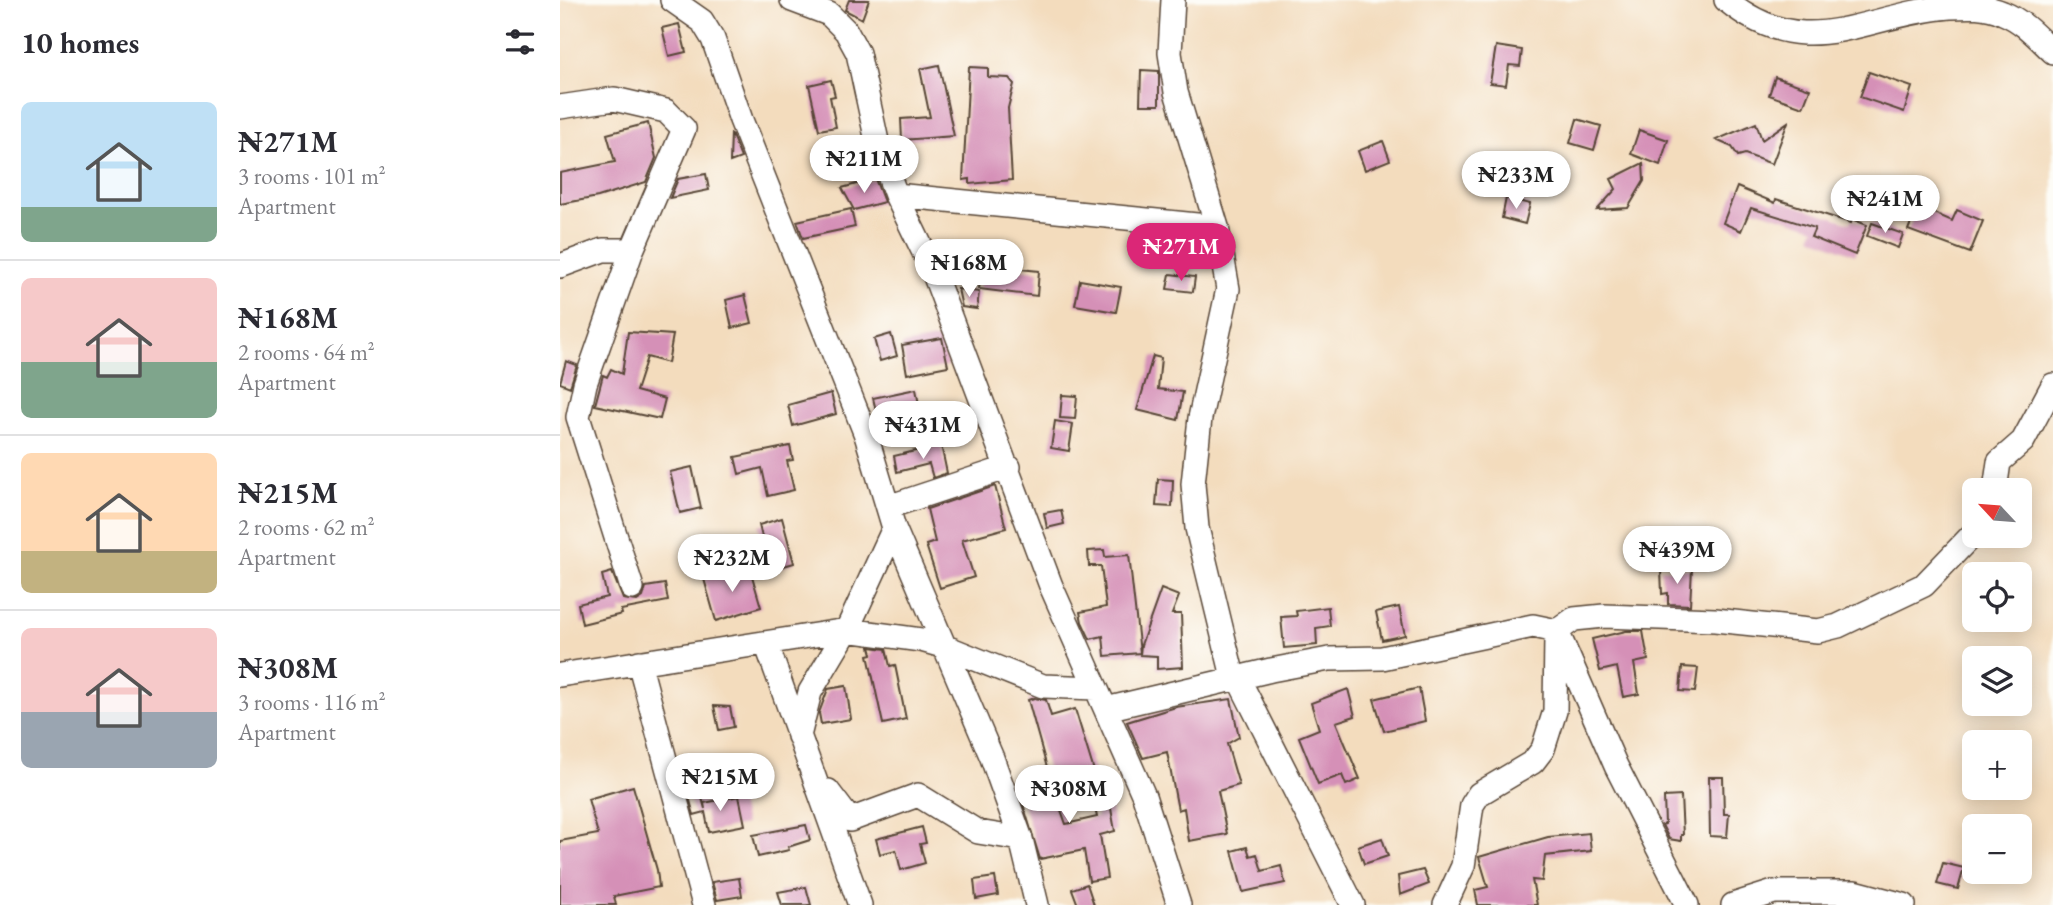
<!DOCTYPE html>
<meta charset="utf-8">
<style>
body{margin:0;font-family:"EB Garamond",serif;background:#f2f2f3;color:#2b2b33;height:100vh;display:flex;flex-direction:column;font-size:26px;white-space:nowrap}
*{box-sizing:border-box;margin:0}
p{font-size:23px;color:#7c7c81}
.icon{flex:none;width:38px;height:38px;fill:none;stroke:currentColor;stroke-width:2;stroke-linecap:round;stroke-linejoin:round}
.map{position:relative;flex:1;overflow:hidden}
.drawer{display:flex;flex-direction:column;background:#fff;width:560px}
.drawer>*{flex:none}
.needle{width:46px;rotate:296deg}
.fabs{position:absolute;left:1402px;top:478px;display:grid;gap:14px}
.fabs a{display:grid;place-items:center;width:70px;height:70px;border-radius:10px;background:#fff;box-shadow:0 4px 18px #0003;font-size:35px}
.price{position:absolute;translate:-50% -60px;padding:0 16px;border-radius:24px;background:#fff;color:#222;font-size:23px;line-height:46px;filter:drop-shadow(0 2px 4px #0008)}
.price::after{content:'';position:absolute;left:50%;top:42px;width:21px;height:16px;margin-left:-10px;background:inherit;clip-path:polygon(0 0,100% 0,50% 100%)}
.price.active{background:#db2777;color:#fff}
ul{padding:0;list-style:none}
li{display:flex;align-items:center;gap:21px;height:175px;padding:0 21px}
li+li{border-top:2px solid #e1e1e2}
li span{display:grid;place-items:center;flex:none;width:196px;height:140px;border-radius:10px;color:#555}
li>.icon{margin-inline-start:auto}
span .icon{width:84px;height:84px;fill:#fffc;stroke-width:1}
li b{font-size:30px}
h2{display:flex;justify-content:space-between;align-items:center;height:84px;padding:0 21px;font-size:30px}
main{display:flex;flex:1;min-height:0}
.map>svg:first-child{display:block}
.building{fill:#d590b7}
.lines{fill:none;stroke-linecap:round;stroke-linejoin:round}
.street-casing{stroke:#574536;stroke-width:26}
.street{stroke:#fff;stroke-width:23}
</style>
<main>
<section class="drawer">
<h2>10 homes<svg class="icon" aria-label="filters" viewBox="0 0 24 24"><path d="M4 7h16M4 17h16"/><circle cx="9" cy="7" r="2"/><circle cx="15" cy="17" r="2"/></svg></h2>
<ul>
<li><span style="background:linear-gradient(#bfe0f5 75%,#7fa58c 0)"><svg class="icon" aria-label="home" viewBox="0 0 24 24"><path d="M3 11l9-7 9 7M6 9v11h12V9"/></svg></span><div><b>₦271M</b><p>3 rooms · 101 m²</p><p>Apartment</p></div></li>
<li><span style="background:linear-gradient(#f6c9c9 60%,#7fa58c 0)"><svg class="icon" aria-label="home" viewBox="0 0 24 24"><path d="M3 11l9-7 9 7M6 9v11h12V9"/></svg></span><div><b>₦168M</b><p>2 rooms · 64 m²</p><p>Apartment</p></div></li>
<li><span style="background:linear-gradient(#ffd9b3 70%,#c2b280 0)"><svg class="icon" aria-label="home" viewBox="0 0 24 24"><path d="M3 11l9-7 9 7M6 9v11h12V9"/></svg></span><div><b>₦215M</b><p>2 rooms · 62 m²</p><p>Apartment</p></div></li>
<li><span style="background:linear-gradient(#f6c9c9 60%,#9aa5b1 0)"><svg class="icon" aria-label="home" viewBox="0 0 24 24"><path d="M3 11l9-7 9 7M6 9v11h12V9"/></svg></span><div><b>₦308M</b><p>3 rooms · 116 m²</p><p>Apartment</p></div></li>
</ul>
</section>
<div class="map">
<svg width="1493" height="905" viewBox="0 0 1493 905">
<rect width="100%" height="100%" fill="#fdfcf7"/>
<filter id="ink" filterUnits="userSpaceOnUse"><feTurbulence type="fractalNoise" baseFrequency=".0143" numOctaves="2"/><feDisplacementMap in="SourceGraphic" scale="14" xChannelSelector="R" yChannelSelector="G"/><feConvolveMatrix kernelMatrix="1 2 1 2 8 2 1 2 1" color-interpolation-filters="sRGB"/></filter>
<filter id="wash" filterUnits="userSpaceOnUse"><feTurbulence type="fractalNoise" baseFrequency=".00686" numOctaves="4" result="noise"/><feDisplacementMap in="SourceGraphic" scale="28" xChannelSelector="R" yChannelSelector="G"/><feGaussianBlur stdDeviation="1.57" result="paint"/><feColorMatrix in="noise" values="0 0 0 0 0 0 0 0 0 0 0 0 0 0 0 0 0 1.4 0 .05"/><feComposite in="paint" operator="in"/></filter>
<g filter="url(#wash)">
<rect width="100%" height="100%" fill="#f3dcbd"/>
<g id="blocks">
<path class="building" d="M289,0H309L302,19L285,10Z
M119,24L126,52L109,56L102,28Z
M936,46L962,50L960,66L949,65L946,85L930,83Z
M379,65L394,136L342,140L341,119L370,117L360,69Z
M409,67L428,68V77L449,78L454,84L448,108L452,180L410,184V179L403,180Z
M581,70L599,71V105H580Z
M1309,72L1352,87L1344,112L1300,97Z
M1215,77L1250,89L1243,107L1209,95Z
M271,80L275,96L270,97L276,127L259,130L249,85Z
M1017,119L1041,126L1034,150L1010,143Z
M1228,122L1212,164L1185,154L1178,156L1172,147L1156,140L1196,123L1202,140Z
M88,123L96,158L86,182L38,197L0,204V173L55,162L47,134Z
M1079,130L1108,140L1100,165L1071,154Z
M171,133L181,158L170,162Z
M823,141L830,160L805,170L798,151Z
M1083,163L1084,181L1068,208L1037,210L1056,189L1051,179Z
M146,174L149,190L110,198L118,179Z
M315,179L324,202L294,210L282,188Z
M1177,187L1215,203L1216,199L1291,223L1292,219L1307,225L1295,255L1251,237L1255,228L1191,208L1181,231L1163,223Z
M946,198L970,204L965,224L942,218Z
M1358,206L1392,221L1397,210L1423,221L1410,253L1348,230Z
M291,209L295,227L243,238L237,221Z
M1312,223L1343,234L1338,248L1307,236Z
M422,265L479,271L477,296L419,289Z
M610,274L635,277L633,292L607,289Z
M520,280L561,287L556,312L515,305Z
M398,289L419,292L417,309L402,307Z
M185,295L192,323L172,328L166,300Z
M68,332L113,335L108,363L87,357L76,391L105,399L100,419L35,405L43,375L47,377L51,369L62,374Z
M331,334L337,356L320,361L314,339Z
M382,338L388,366L347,374L342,345Z
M593,356L601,358L598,389L623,392L618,420L577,410Z
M6,361L17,365L10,387L0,383Z
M356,389L361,415L319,424L313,398Z
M271,393L276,414L233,426L228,405Z
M502,395L517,396L515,419L500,418Z
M495,421L513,424L509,451L491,448Z
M381,445L387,473L373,478L369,464L337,472L334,456Z
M230,446L233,460L227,461L234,490L208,496L202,468L179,474L175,457Z
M132,467L141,508L120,513L110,472Z
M598,479L613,480L612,507L596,506Z
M435,486L446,528L402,540L414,577L380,588L366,545L375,542L367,509Z
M501,510L504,524L487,528L484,513Z
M222,518L234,563L210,570L199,525Z
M544,550L545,557L569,555L580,653L545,656L543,636L530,639L522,622L520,612L546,607L541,566H529L528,551Z
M190,569L201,607L156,621L144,579Z
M1101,569H1132L1130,605L1108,604V593L1102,594Z
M52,572L63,599L77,601L83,597L86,587L105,584L108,601L61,610L62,614L22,624L18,604L47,597L42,575Z
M601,589L619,596L612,614H621L623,667L597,669V656L580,655L581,645Z
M768,607L770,626L756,628L757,645L724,648L721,617L737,616L736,611Z
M839,607L845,635L822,640L816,612Z
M1066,631H1083L1088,660L1074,663L1079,694L1063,697L1057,667L1040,671L1032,639Z
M310,647L326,649L330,666L335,665L346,719L323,724L308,655L312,654Z
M1122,667L1138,668L1135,692L1120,691Z
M286,686L291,719L261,724L259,713L268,689Z
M859,688L865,721L824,731L814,699Z
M788,689L795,716L776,722L800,779L786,785L782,775L758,784L739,737L759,729L751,703Z
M474,698L486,700L491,716L515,709L534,771L491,782L468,700Z
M671,699L679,737L667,744L679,785L658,791L667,834L629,841L624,808L618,810L607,752L583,758L567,722L616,707Z
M154,706L170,707L174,727L159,730Z
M545,775L555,831L540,835L547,878L529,881L524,850L480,859L459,791L490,779L506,824L537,817L528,778Z
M1149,777H1163L1164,814H1169L1167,837L1150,836Z
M73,786L97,870L99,887L54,896L56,905H0V841L38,834L28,799Z
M179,796L185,825L149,832L145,812L134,815L129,797L142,798L145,809L144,803Z
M1121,796L1123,835H1121V841L1109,839L1102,825L1105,824L1104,797Z
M246,825L250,840L228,847L229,850L198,857L193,835Z
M362,827L366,843L360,844L365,863L341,870L336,850L320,854L316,839Z
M1029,833L1031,851L985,856L982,881L972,880L977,905H918L915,890L928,887L919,857L988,837Z
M822,838L828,856L804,864L798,846Z
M687,847L690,856L697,854L702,871L721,866L725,883L683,892L672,851Z
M1383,863L1404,868L1398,889L1377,884Z
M863,870L869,884L840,895L838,876Z
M435,877L438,895L416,899L414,880Z
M179,878L182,896L157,900L152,882Z
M527,884L534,905H518L512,889Z
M246,887L251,905H222L218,892Z"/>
</g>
</g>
<g filter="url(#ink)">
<use href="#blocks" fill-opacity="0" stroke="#574536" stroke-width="2"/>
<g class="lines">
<defs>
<path id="street" d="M112,0L142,21L153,39L181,120L306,435L334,528L432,758L461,839L477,905
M232,0L269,14L286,31L298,53L318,146L336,195L373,271L491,586L584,796L619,905
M613,0L610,53L616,92L657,227L668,289L640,418L633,484L637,528L673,677
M1166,0C1246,66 1303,14 1390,7C1409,6 1425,5 1443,13C1463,21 1477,37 1493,52
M0,107L54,99L106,111L124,129L72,250L25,384L18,417L72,588
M336,195L657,227
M0,266L43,250H72
M1435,490L1439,462L1463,441L1493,385
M328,507L449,467
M997,631L1014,619L1044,616L1155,620L1258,631L1278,626L1364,585L1414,533
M206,643L300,905
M79,662L144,905
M0,675L287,630L361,640L386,647L483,686L536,688
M677,676L793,905
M546,709L711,670L769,659L822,658L973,626L997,631L1056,766L1127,905
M239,736L250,692L287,630L334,528
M268,791L290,820L358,795L418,832L461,839
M885,905L903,866L912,805L919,794L973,762L983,749L995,711L996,637
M1173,905L1214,892H1295L1344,905"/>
</defs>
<use href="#street" class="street-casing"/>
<use href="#street" class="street"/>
</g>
</g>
</svg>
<div class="fabs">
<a><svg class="needle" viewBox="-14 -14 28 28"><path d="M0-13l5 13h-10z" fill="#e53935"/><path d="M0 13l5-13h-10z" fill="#7c7c81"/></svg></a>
<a><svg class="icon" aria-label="locate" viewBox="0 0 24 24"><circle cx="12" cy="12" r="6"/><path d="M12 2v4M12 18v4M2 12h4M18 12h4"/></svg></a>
<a><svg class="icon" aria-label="layers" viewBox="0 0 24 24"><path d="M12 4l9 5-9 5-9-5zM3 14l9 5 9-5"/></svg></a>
<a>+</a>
<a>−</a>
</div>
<b class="price" style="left:304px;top:195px">₦211M</b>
<b class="price" style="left:956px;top:211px">₦233M</b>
<b class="price" style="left:1325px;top:235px">₦241M</b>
<b class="price active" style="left:621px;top:283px">₦271M</b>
<b class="price" style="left:409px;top:299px">₦168M</b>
<b class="price" style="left:363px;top:461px">₦431M</b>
<b class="price" style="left:1117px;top:586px">₦439M</b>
<b class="price" style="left:172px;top:594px">₦232M</b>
<b class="price" style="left:160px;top:813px">₦215M</b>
<b class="price" style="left:509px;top:825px">₦308M</b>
</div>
</main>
